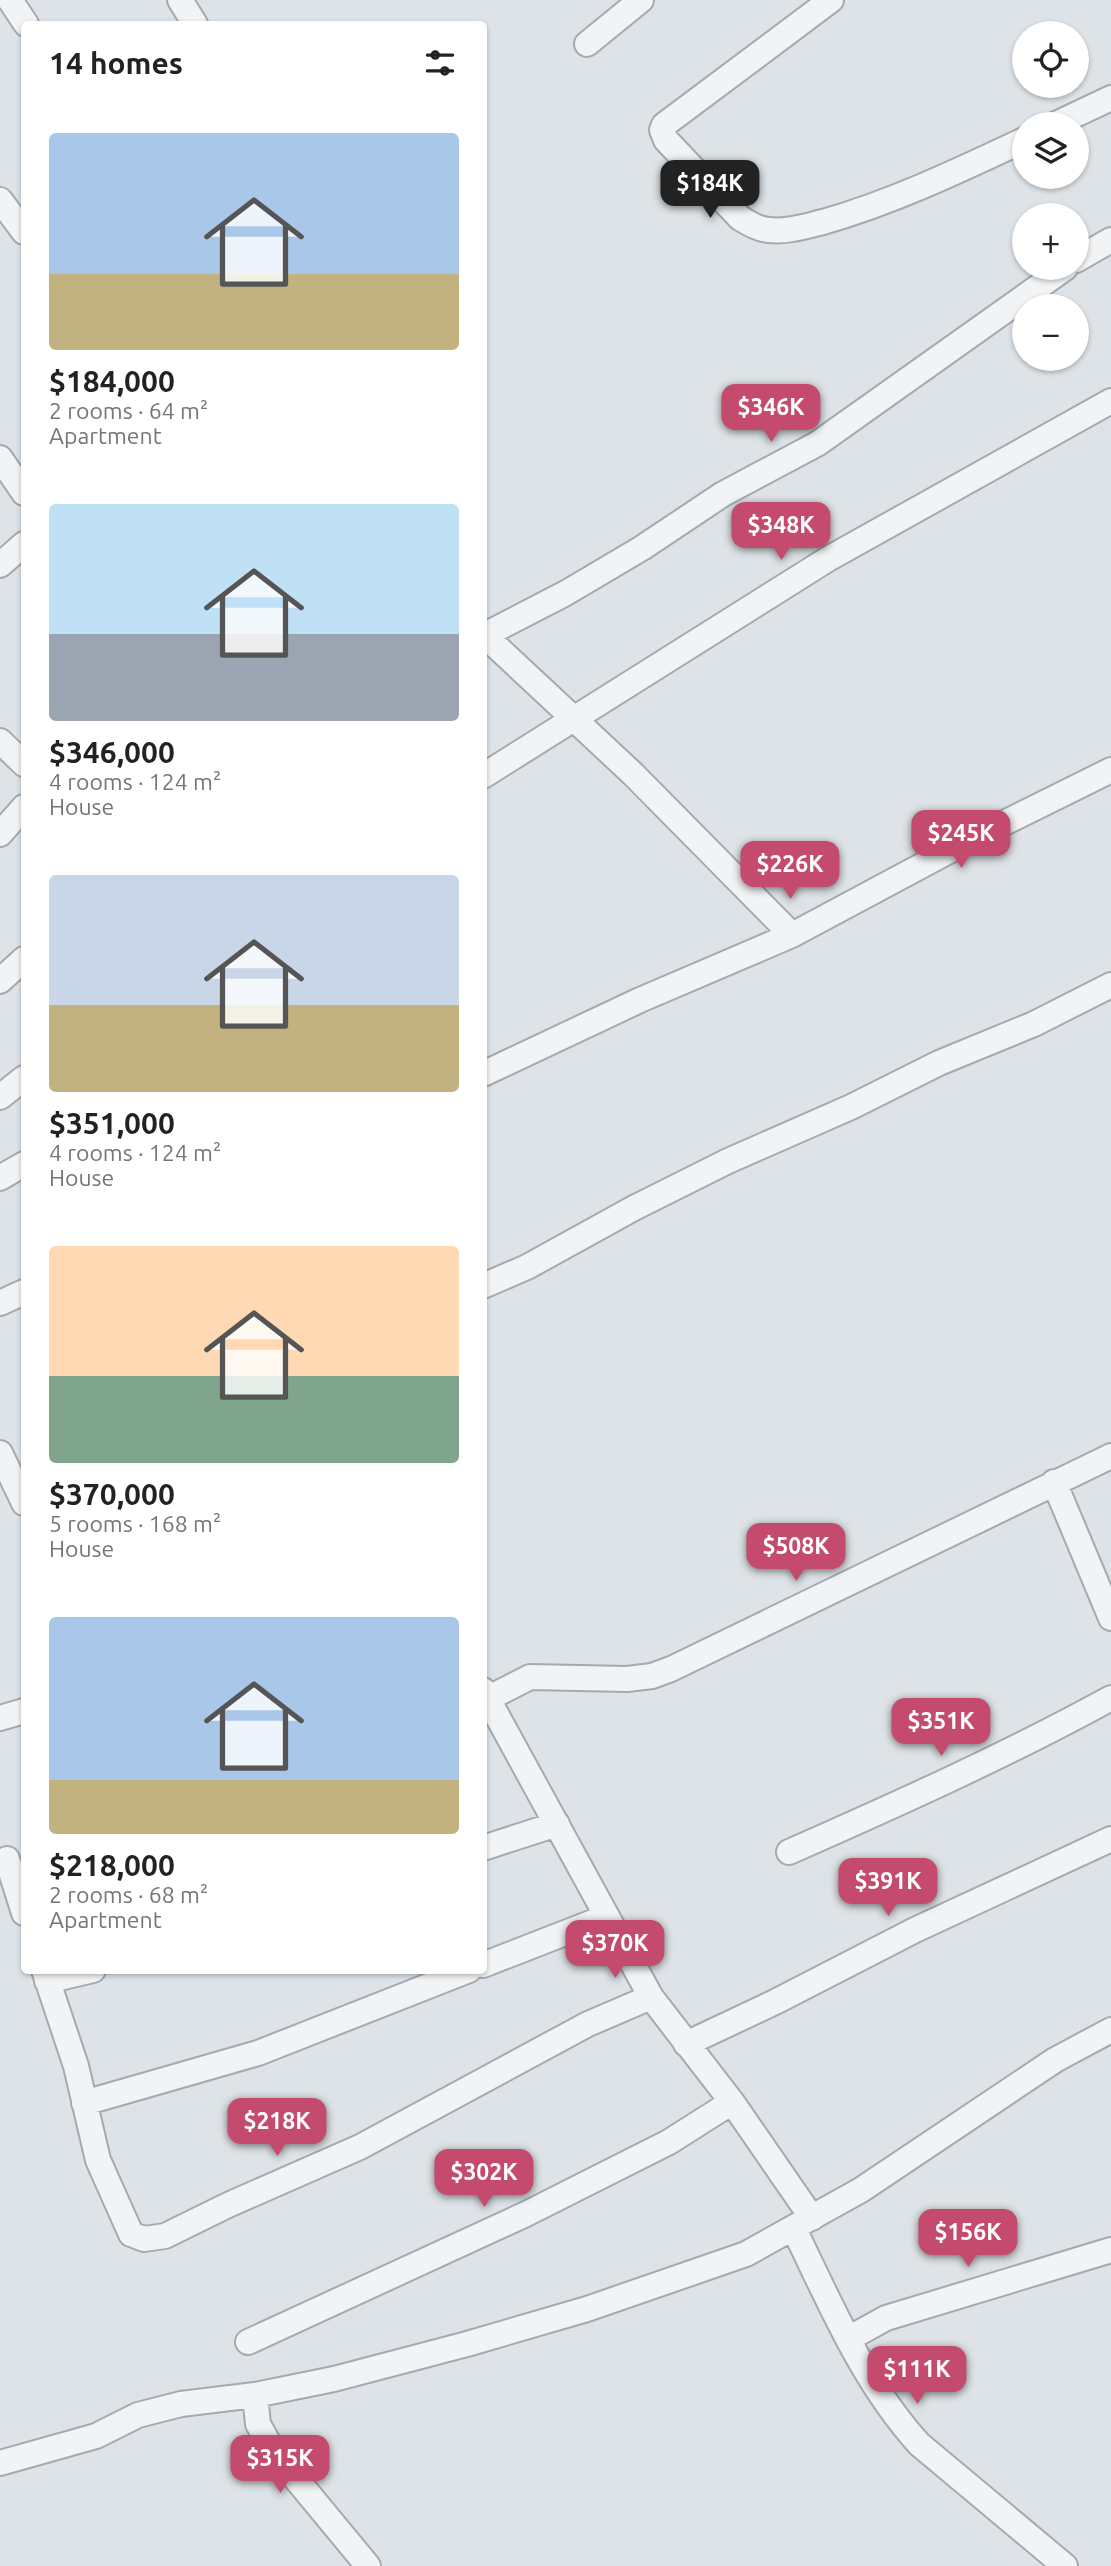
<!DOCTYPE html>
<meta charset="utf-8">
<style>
body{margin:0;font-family:Ubuntu,sans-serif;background:#f6f6f6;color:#222;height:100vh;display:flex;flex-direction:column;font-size:26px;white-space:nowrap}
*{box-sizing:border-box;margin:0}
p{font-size:23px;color:#767676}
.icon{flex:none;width:38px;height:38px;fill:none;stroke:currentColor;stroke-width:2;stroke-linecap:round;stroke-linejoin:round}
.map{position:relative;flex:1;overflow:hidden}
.drawer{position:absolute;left:21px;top:21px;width:466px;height:1953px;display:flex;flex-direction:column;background:#fff;border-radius:7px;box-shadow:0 2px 5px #0004}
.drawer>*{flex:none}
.tools{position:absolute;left:1012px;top:21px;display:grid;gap:14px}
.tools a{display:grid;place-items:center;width:77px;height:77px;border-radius:50%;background:#fff;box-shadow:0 2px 5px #0004;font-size:35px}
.price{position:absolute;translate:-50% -60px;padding:0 16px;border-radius:14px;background:#c44b6d;color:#fff;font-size:23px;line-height:46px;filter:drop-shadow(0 2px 4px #0008)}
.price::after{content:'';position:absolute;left:50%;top:42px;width:21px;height:16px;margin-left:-10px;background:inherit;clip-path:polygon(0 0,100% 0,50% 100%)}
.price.on{background:#222;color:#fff}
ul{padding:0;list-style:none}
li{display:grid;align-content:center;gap:14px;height:371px;padding:0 28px}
li span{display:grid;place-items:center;height:217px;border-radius:7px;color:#555}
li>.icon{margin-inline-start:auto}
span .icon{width:126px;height:126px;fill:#fffc;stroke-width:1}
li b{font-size:30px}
h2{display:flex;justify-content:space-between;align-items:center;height:84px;padding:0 28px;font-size:30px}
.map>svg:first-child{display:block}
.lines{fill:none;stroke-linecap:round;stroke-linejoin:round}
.minor-casing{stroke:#a4aab0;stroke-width:28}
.minor{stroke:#f1f3f5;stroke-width:24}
</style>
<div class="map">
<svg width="1111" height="2566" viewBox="0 0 1111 2566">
<rect width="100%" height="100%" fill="#dee3e7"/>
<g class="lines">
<defs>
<path id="minor" d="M10,0L26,24
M180,0L195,24
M831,0L664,125L662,130L666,140L740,218C750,224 758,229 769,230C787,232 806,226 823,222C893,202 958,171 1024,140
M587,44L641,0
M1056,124L1111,98
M0,200L24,232
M1076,260L1111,240
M0,458L24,493
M0,565L24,544
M483,634L633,774L792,935L640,1000L483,1074
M483,636L566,593L642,548L723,494L817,444L1065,268
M0,741L24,764
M483,776L828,559L1111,401
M0,834L24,807
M792,935L964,843L1111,770
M0,981L24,959
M0,1097L24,1078
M0,1178L24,1164
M483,1286L527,1267L634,1208L728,1161L851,1107L939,1063L1034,1024L1111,985
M0,1303L24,1292
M0,1453L24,1503
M1054,1482L1111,1618
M483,1690L651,1997L732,2102L812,2218
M483,1701L530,1677L627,1679L652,1676L671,1669L1111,1456
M0,1718L24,1711
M483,1848L557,1824
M789,1852C898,1804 1007,1755 1111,1698
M7,1859L24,1913
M483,1965L606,1917
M44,1970L76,2066L98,2160L131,2234L144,2239L165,2236L228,2205L360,2147L588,2024L651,1997
M47,1981L93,1970
M686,2044L775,2002L915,1930L1111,1839
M84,2103L258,2053L469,1970
M794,2229C830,2303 863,2382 919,2444L1065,2566
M848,2339L886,2318L1111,2250
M248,2342L526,2214L669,2142L732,2102
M255,2395L258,2424L273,2451L368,2566
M0,2463L96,2436L138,2415L181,2404L255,2395L334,2379L467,2344L587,2309L746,2254L861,2190L1055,2060L1111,2030"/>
</defs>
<use href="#minor" class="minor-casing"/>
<use href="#minor" class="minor"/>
</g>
</svg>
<div class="tools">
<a><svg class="icon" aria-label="locate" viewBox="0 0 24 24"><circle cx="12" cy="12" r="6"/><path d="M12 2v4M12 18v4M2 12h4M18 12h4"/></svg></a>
<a><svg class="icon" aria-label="layers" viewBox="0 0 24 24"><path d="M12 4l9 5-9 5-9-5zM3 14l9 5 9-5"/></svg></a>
<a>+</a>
<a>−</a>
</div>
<b class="price on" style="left:710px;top:220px">$184K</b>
<b class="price" style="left:771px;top:444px">$346K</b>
<b class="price" style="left:781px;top:562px">$348K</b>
<b class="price" style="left:961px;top:870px">$245K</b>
<b class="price" style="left:790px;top:901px">$226K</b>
<b class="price" style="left:796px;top:1583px">$508K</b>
<b class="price" style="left:941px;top:1758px">$351K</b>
<b class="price" style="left:888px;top:1918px">$391K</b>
<b class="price" style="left:615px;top:1980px">$370K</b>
<b class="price" style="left:277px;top:2158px">$218K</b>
<b class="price" style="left:484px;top:2209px">$302K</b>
<b class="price" style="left:968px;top:2269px">$156K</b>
<b class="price" style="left:917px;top:2406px">$111K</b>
<b class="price" style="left:280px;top:2495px">$315K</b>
<section class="drawer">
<h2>14 homes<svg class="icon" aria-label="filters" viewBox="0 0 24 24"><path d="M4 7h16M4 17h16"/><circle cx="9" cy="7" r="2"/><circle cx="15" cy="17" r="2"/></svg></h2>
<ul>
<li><span style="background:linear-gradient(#a9c7e8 65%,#c2b280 0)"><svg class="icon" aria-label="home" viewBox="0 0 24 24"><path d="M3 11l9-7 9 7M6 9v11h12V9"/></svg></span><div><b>$184,000</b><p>2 rooms · 64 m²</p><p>Apartment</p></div></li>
<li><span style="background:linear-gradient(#bfe0f5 60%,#9aa5b1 0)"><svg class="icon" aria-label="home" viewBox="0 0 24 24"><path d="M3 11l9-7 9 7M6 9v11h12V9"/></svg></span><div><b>$346,000</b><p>4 rooms · 124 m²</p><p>House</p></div></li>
<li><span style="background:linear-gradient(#c9d6e8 60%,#c2b280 0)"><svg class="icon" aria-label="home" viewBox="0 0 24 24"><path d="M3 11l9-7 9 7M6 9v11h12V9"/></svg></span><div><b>$351,000</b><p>4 rooms · 124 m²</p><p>House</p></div></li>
<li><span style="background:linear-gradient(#ffd9b3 60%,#7fa58c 0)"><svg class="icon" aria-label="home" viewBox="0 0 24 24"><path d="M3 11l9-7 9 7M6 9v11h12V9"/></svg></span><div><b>$370,000</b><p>5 rooms · 168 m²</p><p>House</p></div></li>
<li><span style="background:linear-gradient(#a9c7e8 75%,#c2b280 0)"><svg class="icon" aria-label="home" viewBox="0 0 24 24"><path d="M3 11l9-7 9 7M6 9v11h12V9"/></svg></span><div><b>$218,000</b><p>2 rooms · 68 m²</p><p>Apartment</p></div></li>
</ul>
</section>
</div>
